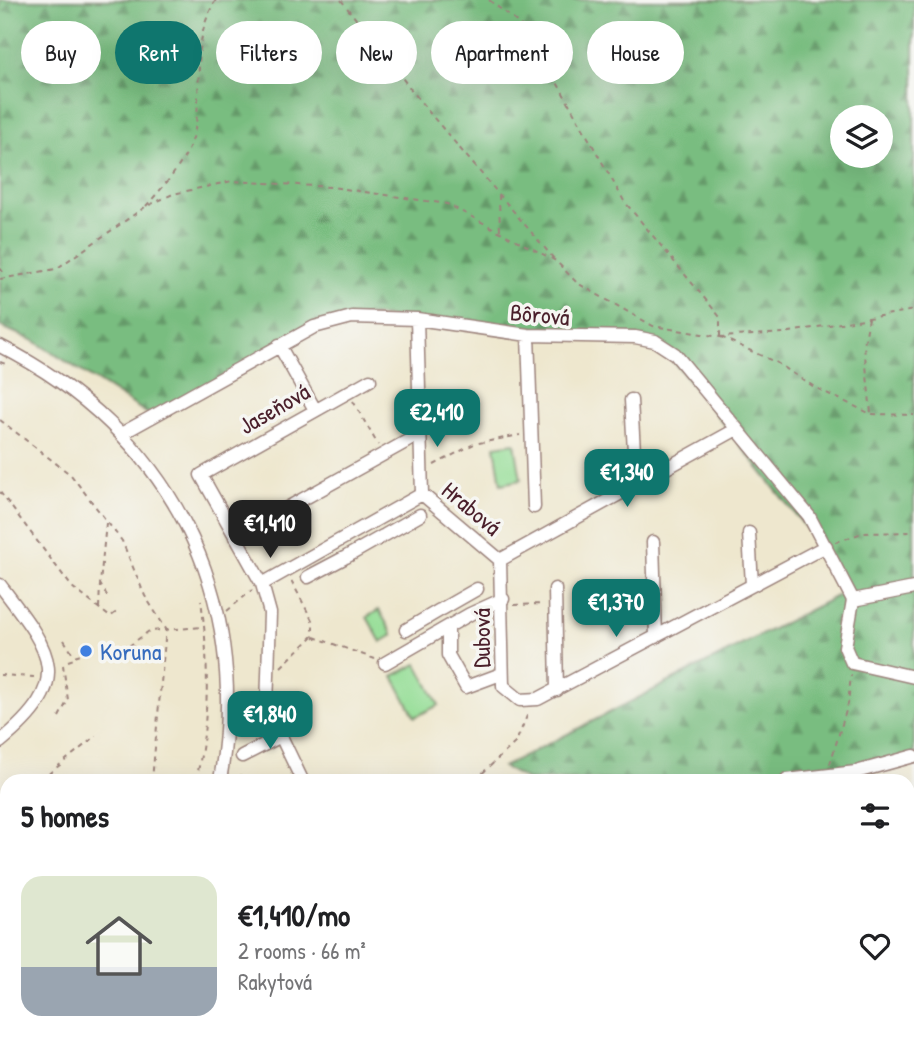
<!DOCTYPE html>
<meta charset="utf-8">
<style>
body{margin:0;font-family:"Patrick Hand",sans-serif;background:#f6f6f6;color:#202124;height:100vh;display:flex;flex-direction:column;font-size:26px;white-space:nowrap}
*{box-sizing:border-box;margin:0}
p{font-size:23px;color:#757577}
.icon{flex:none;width:38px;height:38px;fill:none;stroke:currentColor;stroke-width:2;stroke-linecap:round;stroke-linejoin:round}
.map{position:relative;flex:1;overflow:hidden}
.details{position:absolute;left:0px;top:774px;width:915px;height:275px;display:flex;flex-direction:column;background:#fff;border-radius:21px 21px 0 0;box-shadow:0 7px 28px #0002}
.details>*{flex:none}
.guide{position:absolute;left:21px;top:21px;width:873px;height:63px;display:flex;gap:14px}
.tools{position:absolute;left:830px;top:105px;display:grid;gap:14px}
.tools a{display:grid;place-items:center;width:63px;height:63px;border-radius:50%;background:#fff;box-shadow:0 7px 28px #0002;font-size:35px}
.price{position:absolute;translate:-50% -60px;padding:0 16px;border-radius:14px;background:#0f766e;color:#fff;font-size:23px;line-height:46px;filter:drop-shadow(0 2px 4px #0008)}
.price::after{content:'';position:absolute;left:50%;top:42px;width:21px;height:16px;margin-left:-10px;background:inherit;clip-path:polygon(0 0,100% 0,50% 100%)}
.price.on{background:#222;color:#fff}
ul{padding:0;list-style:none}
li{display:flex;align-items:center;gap:21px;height:175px;padding:0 21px}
li span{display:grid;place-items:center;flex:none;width:196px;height:140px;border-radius:21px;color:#555}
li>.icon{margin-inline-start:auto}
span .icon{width:84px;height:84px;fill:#fffc;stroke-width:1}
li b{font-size:30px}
h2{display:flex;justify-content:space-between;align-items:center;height:84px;padding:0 21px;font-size:30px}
.tag{padding:0 24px;border-radius:32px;background:#fff;box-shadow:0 7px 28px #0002;font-size:24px;line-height:63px}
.tag.on{background:#0f766e;color:#fff}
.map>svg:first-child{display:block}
.built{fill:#f5d2c3}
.green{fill:#97de98;stroke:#707e62;stroke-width:2}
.forest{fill:url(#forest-firs);stroke:#626e56;stroke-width:2;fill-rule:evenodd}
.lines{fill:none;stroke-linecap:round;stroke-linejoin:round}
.minor-casing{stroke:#9c837c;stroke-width:15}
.path{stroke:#9c837c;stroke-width:2;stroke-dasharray:5 5;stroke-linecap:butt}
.minor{stroke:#fff;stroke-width:12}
.shop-dot{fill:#3f7fe0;stroke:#f6f6f2;stroke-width:2.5}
.labels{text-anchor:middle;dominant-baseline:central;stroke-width:7;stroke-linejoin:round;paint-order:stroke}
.street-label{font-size:24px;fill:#4a1f2b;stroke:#f6f6f2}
.shop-label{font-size:24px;fill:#366cbe;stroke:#f6f6f2;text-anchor:start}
</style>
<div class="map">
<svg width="914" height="1047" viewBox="0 0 914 1047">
<defs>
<pattern id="forest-firs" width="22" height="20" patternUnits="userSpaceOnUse" patternTransform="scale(1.75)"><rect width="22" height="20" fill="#79bd80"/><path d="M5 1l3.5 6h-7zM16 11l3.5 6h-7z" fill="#659969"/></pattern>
</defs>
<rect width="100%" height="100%" fill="#f6f6f2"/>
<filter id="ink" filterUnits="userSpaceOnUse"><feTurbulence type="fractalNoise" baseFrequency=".0143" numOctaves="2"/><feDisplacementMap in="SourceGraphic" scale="14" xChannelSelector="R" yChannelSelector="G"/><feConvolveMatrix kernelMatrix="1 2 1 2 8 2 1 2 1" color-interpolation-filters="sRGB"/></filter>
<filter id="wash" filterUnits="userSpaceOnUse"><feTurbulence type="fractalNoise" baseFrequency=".00686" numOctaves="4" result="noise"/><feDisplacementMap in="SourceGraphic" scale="28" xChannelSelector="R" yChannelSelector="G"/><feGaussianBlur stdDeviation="1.57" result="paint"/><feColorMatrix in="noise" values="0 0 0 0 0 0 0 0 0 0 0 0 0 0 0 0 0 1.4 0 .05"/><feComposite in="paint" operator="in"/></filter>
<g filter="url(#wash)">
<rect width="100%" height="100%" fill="#eee7ce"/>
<path class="built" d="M7,817V967L0,971V823Z"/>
<path class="green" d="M515,443L521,480L501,484L495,446Z
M379,610L393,635L381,642L367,617Z
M417,664L439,705L415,717L393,676Z"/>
<path class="forest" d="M0,0H914V763L843,777L804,770L787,780H527L503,767L841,594L814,538L671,358L634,343L368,315L293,339L153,417L34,341L0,326ZM842,117H880V156H842Z
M908,825L914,827V1047H828L829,1041H908Z
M721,1041H774L773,1047H715Z"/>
</g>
<g filter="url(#ink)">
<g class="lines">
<defs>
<path id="minor" d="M417,319L422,494L500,560
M528,335L534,507
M279,345L314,408
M0,346C169,431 253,594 220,780
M631,400L636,485
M121,434L314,327L352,317L417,319L528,335L635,337L655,341L675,354L809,516L853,600
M749,533L752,585
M385,535L420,515
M235,537L420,434
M653,542L656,637
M346,557L383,536
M500,560L503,686L520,700L538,699L826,546
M500,560L737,429
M308,577L344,558
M262,584L201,475L370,380
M0,585C51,652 76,680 0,742
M555,589L557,690
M853,600L845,647L852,663L914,677
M853,600L914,588
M442,609L477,589
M448,627V655L466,687L501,674
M406,630L440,610
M385,663L470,614L503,599
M228,706L267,707L270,613L262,584L422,494
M267,707L302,780
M242,756L281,736
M787,780L856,772L914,756
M519,1041L523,1047
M133,1046L137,1047
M15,1047L24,1041
M372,1047L382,1041"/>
</defs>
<use href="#minor" class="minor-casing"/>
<path class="path" d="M341,0L428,111L555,260
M489,0L528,31L624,201L720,317V336
M499,195L500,232
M146,206C163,187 188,160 194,134C204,89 190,40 216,0
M0,268L6,276
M0,279L56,269L145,207L173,194L232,181L331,187L447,204L556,261L577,283L653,326L720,337L784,333L914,310
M869,318L864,346L871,413
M721,337L777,363L816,388L871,414L914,415
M0,362L9,365
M353,401L378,445
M0,420L71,475L122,541L145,596L166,629L152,780
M434,465L474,444L520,435
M0,492L72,587L110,617L118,611
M106,523L100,584L108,597
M836,542L862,533L914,532
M514,605L544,604
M99,608L100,585
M227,611L252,590
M314,637L375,659
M64,640L74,656L84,653
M114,646L120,650
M121,652L149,631L203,627
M121,653L135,643
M68,661L77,658
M281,667L313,636V622L291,580
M0,675L34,677
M59,717L68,700L63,665
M830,764L848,704L851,675
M240,775L243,780
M41,780L96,736
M196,780C210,721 209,660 201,600
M475,780L516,742L529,711
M0,814L7,809
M0,982L7,978
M0,1040L7,1035
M266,1041L276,1045V1047
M46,1047L55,1041
M66,1047L70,1041"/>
<use href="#minor" class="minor"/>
</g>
</g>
<circle class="shop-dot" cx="86" cy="651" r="7"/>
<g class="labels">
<g class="street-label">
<text transform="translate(540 314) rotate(5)">Bôrová</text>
<text transform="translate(274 408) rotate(-30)">Jaseňová</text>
<text transform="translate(472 508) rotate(40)">Hrabová</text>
<text transform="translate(481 638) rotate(-90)">Dubová</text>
</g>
<g class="shop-label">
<text x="100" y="651">Koruna</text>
</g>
</g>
</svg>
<div class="tools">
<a><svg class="icon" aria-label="layers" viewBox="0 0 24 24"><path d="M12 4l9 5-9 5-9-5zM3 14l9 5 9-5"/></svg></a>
</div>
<b class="price" style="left:437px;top:449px">€2,410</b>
<b class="price" style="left:627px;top:509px">€1,340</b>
<b class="price on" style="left:270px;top:560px">€1,410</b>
<b class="price" style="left:616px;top:639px">€1,370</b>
<b class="price" style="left:270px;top:751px">€1,840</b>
<div class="guide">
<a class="tag">Buy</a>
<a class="tag on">Rent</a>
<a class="tag">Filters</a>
<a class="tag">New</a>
<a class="tag">Apartment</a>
<a class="tag">House</a>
</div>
<section class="details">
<h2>5 homes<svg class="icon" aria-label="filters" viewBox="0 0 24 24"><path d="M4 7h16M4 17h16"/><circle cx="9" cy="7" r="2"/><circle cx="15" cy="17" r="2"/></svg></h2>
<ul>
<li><span style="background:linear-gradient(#dfe7d0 65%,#9aa5b1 0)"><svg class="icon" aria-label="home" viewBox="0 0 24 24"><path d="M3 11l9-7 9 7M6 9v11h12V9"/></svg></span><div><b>€1,410/mo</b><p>2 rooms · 66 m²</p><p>Rakytová</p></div><svg class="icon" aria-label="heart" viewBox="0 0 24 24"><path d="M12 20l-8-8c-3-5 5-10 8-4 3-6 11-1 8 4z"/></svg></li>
</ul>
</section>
</div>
